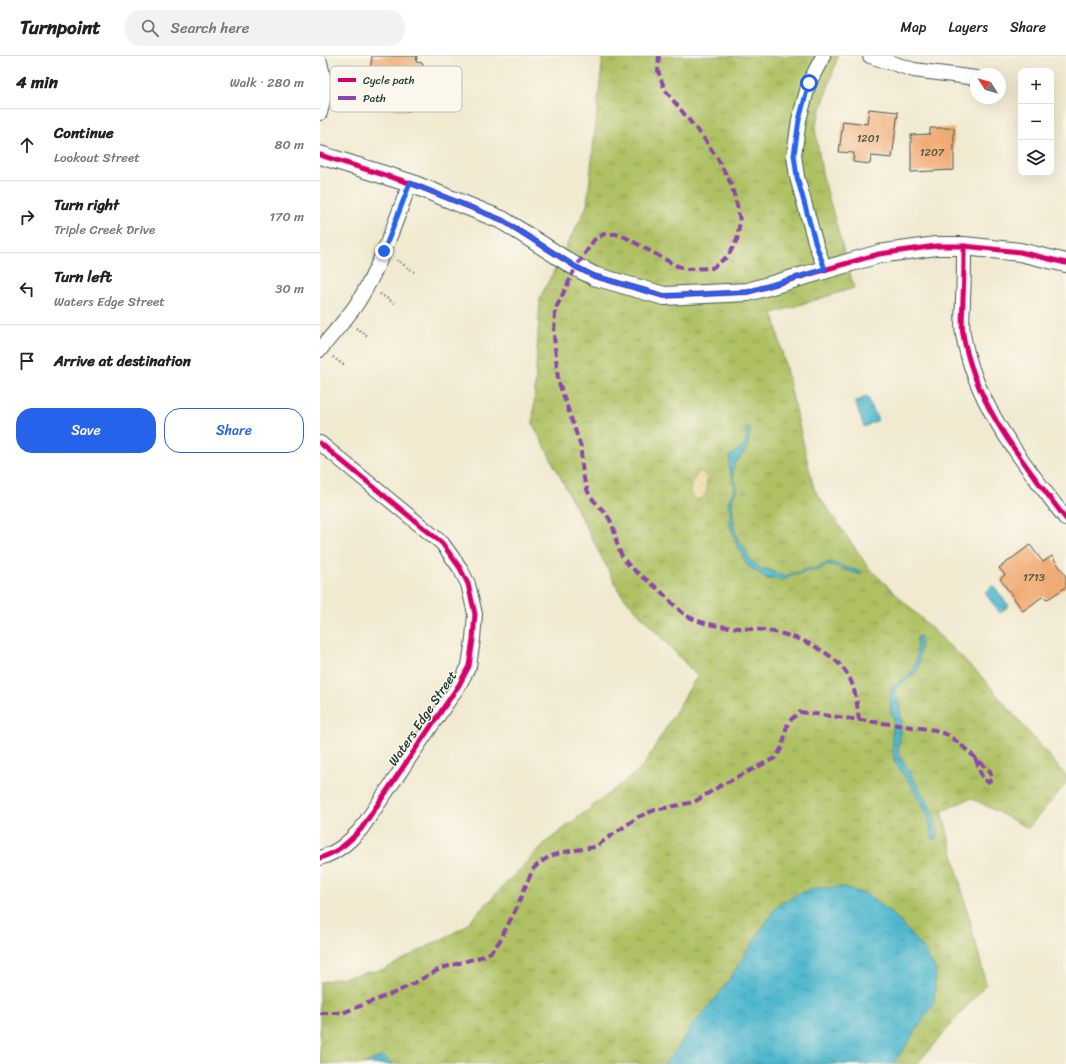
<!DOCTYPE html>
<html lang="en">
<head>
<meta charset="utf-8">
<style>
	:root { --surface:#fff; --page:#f2f2f2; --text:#202124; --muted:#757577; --line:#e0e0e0; --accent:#2563eb }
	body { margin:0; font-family:Sriracha,sans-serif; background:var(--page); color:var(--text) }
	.controls { position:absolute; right:12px; top:12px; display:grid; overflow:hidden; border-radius:8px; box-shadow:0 4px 16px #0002 }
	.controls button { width:36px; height:36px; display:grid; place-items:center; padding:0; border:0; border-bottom:1px solid var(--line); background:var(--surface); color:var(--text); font:20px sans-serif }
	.compass { position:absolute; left:650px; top:12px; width:36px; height:36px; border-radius:50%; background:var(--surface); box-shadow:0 4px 16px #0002; rotate:307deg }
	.stop { position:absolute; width:12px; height:12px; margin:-9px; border:3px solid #2563eb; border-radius:50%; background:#fff }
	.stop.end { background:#2563eb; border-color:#fff; box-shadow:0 1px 4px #0008 }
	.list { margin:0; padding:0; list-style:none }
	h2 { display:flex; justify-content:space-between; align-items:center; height:52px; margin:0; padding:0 16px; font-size:17px }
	h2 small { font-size:13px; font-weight:400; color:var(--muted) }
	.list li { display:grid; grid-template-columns:26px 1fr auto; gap:12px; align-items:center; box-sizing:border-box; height:72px; padding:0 16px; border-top:1px solid var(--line) }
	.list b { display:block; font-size:15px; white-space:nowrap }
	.list p { margin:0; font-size:13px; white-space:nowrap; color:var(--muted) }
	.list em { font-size:13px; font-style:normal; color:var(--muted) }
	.actions { display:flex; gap:8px; padding:12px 16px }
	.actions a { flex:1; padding:9px 0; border:1px solid var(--accent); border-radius:16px; text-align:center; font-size:14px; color:var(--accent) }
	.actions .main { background:var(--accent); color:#fff }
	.icon { flex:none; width:22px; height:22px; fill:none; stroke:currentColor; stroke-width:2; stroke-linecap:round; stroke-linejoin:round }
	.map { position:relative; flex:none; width:746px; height:1008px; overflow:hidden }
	header { display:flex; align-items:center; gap:24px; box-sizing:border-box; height:56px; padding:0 20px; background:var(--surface); border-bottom:1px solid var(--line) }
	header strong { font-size:19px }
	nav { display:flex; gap:22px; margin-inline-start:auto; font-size:14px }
	.search { width:280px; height:36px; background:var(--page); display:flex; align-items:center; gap:10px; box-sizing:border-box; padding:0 14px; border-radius:16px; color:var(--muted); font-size:15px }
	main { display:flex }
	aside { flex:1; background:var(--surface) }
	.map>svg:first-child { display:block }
	.grass { fill:url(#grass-tufts); stroke:#677f4c }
	.sand { fill:url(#sand-dots); stroke:#868c69 }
	.water { fill:url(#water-ripples); stroke:#387a81 }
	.building { fill:#f0aa73 }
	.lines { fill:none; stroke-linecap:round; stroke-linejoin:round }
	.minor-casing { stroke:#3e574b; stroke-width:16 }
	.tertiary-casing { stroke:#3e574b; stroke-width:20 }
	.path { stroke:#3e574b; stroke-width:2.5; stroke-dasharray:1 3; stroke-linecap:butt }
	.minor { stroke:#fff; stroke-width:14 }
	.tertiary { stroke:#fff; stroke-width:18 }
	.quiet { stroke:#8e44ad; stroke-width:4; stroke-dasharray:8 4; stroke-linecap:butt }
	.cycleway-casing { stroke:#fbf7ec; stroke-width:8 }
	.cycleway { stroke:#d6006c; stroke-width:5 }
	.route { stroke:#2563eb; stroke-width:5 }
	.labels { text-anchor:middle; stroke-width:3; stroke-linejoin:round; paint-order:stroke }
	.number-label { font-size:11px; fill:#535844 }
	.street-label { font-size:13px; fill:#1f3d34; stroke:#fbf7ec }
	.key { fill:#fbf7ec; stroke:#b9bfb5; stroke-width:1 }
	.key-label { font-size:11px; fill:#1f3d34 }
</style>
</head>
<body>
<header>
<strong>Turnpoint</strong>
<div class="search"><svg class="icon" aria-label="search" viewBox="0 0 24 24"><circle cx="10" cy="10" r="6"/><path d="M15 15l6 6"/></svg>Search here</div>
<nav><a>Map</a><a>Layers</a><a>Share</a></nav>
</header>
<main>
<aside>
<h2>4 min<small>Walk · 280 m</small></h2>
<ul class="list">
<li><svg class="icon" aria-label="ahead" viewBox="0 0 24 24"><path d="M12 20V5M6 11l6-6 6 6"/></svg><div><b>Continue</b><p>Lookout Street</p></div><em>80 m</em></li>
<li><svg class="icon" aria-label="right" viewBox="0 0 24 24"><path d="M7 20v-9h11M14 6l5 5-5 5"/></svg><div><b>Turn right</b><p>Triple Creek Drive</p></div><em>170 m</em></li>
<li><svg class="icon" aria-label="left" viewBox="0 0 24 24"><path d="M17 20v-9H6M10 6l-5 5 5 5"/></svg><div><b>Turn left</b><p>Waters Edge Street</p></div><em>30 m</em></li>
<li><svg class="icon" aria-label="arrive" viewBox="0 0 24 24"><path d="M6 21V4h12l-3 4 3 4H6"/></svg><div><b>Arrive at destination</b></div></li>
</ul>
<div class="actions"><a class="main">Save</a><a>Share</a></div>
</aside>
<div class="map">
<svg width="746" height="1008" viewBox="0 0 746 1008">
	<defs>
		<pattern id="grass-tufts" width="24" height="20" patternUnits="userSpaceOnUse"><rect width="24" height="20" fill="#afc164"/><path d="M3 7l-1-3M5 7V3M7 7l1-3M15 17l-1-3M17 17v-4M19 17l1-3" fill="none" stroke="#8e9e53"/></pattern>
		<pattern id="sand-dots" width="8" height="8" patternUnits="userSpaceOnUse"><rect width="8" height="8" fill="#eeda9e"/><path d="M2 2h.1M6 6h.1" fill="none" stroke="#ccbc89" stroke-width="1.8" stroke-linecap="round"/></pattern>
		<pattern id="water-ripples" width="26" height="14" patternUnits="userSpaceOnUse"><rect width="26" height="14" fill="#50b8ce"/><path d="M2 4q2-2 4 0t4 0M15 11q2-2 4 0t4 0" fill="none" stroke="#4297a8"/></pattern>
	</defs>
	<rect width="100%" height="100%" fill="#fbf7ec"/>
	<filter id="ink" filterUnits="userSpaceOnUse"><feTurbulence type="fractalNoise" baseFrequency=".025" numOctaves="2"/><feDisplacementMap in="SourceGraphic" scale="8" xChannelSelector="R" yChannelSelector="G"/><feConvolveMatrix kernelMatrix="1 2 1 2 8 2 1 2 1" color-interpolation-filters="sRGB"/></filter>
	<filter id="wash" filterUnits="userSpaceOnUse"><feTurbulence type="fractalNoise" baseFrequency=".012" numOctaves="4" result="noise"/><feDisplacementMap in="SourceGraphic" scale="16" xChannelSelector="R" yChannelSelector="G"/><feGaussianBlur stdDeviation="0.9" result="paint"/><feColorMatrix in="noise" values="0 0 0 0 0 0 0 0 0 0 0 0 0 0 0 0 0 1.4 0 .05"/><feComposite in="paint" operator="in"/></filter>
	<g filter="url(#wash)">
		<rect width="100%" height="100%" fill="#f1e9d0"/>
		<!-- grass -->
		<polygon class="grass" points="283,0 518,0 495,72 502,117 534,232 453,257 494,433 548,511 661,620 746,720 746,728 708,772 651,742 622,755 666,928 597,1008 0,1008 0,926 65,913 143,872 225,787 322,712 377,620 300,537 213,368 220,242 267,150"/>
		<!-- sand -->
		<path class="sand" d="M 380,415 L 386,420 C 387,430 389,442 377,444 L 371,440 C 369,429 373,423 380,415 Z"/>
		<!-- water -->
		<g class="water">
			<polygon points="547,340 558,364 544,371 535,346"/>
			<path d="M 426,371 L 430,371 C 430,390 427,394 414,408 L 413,421 L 416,426 L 417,434 L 412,444 L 414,472 L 418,484 L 424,491 L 430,504 L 441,513 L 447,513 L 463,520 L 473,518 L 489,512 L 493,513 L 508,507 L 515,507 L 527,512 L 540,515 L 541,519 L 514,510 L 509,509 L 500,513 L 488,515 L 462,524 L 447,523 L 427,509 L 417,489 L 410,469 L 410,455 L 408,446 L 415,431 L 409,410 L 410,400 C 425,388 427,394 426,371 Z"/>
			<polygon points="673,529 689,550 680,557 665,537"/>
			<path d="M 601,580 L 599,610 L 596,616 L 574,634 L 575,640 L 578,643 L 581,661 L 581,678 L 579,685 L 578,697 L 608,747 L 614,762 L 618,780 L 613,784 L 608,760 L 593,732 L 574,705 L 572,681 L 574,663 L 571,656 L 570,642 L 572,631 C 598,614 596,611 597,581 Z"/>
			<polygon points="524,831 548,839 573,858 603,892 616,914 614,946 588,987 573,1008 343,1008 355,996 373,968 400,937 456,851 477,838 497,832"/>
			<polygon points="62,1000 74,1008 45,1008"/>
		</g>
		<g id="blocks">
			<!-- building -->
			<g class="building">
				<polygon points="52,0 97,0 96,6 103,7 98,39 92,38 89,55 63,51 69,19 50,15"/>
				<polygon points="549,53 578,56 572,102 551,100 550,108 533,106 534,97 519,96 523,65 547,68"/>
				<polygon points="610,72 634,72 634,114 591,116 591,79 610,78"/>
				<polygon points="710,489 723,506 732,500 744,517 746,523 746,531 728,543 722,541 703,555 680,523 685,519 679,512"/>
			</g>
		</g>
	</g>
	<g filter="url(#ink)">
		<use href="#blocks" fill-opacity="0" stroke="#3e574b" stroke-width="1"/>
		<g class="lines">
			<defs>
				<g id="minor">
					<polyline points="503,0 489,27 479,64 474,99 477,121 496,189 505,213"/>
					<polyline points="550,0 594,14 656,22"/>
					<polyline points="0,6 6,32 0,57"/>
					<path d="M 644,190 C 644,207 644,225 643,242 C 643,254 641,267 643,278 C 655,350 704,407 746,463"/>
					<path d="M 0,294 C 12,278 27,263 38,246 C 61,209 75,167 90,127"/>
					<path d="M 0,387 L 122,487 L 140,512 L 148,528 L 155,558 L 153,583 L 149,610 L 139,629 L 41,773 C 28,787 18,796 0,802"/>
				</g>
				<polyline id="tertiary" points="0,99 90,127 182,164 256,211 274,220 344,240 428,236 559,198 616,190 644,190 700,196 746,207"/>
			</defs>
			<!-- minor casing -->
			<use href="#minor" class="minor-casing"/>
			<!-- tertiary casing -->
			<use href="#tertiary" class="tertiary-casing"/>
			<!-- path -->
			<g class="path">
				<polyline points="77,204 94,216"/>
				<polyline points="60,238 76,248"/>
				<polyline points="36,272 49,281"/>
				<polyline points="13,301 25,310"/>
			</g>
			<!-- minor -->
			<use href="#minor" class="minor"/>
			<!-- tertiary -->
			<use href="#tertiary" class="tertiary"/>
			<!-- quiet -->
			<g class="quiet">
				<path d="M 339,0 L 338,15 L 345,34 L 385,84 L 399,105 L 411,128 L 417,149 L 420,165 L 417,184 L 408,200 L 392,212 L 366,213 L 355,209 L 305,181 L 296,178 L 284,178 L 274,184 L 256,211 L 235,254 L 234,279 L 238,324 L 261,391 C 261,403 263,431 271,441 C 277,449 285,455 290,464 C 296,475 295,487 301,498 C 309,514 325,521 338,533 C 348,542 357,554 369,561 C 393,573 418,571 443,574 C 472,578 516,594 530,623 C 536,635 537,650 539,664"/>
				<path d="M 0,957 L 22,957 L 79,935 L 122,912 L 164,900 L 171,896 L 179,886 L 197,851 L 209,822 L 214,812 L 221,806 L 230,800 L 244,796 L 275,791 L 318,761 L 335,754 L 374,746 L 400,730 L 455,702 C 465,690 463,684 467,670 C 470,663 475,660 480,656 L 615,674 L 628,679 L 640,688 L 670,715 L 672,723 L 668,726 L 663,724 L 655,701"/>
			</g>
			<defs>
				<g id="cycleway">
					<polyline points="0,99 90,127 182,164 256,211 274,220 344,240 428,236 559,198 616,190 644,190 700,196 746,207"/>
					<path d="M 644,190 C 644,207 644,225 643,242 C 643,254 641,267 643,278 C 655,350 704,407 746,463"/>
					<path d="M 0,387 L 122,487 L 140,512 L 148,528 L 155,558 L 153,583 L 149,610 L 139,629 L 41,773 C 28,787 18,796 0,802"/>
				</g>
			</defs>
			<!-- cycleway casing -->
			<use href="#cycleway" class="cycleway-casing"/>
			<!-- cycleway -->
			<use href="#cycleway" class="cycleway"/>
		</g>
	</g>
	<g class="lines" filter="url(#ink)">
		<!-- route -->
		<polyline class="route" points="64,195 90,127 182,164 256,211 274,220 344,240 428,236 505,213 496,189 477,121 474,99 479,64 489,27"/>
	</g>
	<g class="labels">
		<!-- number labels -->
		<g class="number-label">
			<text x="548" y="86">1201</text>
			<text x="612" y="100">1207</text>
			<text x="714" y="525">1713</text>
		</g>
		<!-- street labels -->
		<g class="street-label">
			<text transform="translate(102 662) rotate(-56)" y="5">Waters Edge Street</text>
		</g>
	</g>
	<!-- legend -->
	<rect x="10" y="10" width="132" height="46" rx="6" class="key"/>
	<rect x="18" y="22" width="18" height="4" fill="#d6006c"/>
	<rect x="18" y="40" width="18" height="4" fill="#8e44ad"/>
	<g class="key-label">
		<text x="43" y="28">Cycle path</text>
		<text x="43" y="46">Path</text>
	</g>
</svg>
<div class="controls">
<button>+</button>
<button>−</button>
<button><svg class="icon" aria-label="layers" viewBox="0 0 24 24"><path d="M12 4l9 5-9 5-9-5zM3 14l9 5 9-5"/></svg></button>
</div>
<svg class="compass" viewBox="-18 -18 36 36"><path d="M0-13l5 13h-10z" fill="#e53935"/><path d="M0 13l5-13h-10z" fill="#757577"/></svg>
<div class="stop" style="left:489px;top:27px"></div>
<div class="stop end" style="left:64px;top:195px"></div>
</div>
</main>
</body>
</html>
